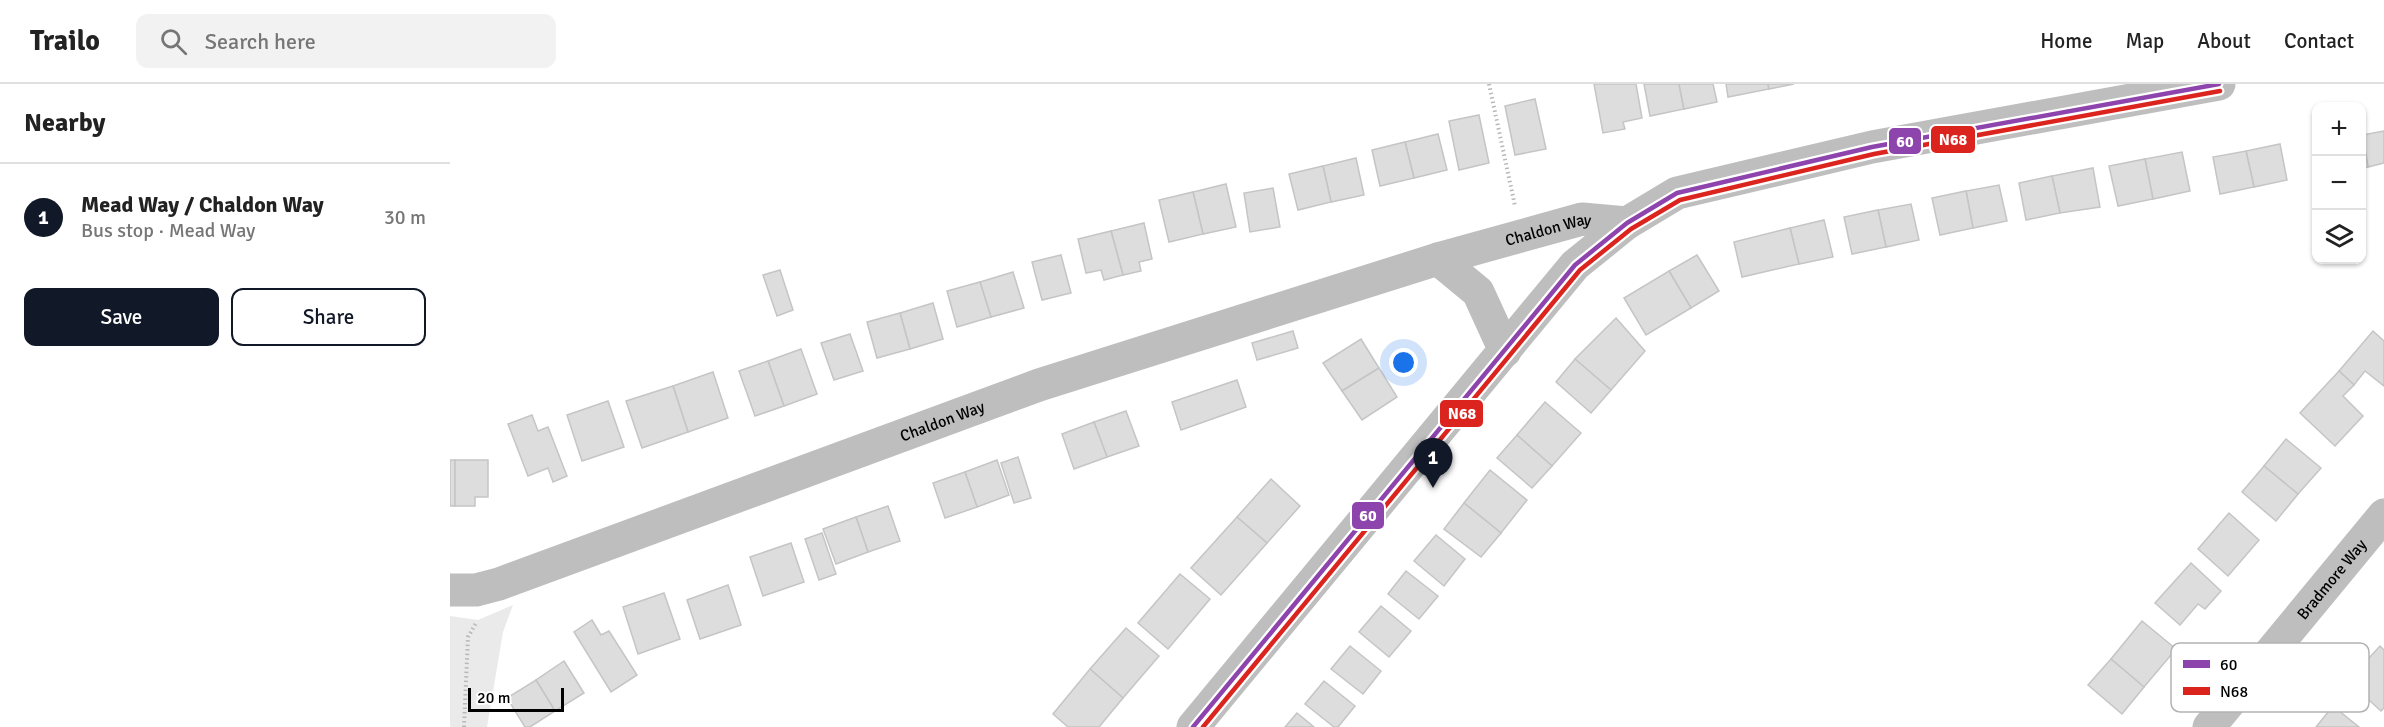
<!DOCTYPE html>
<html lang="en">
<head>
<meta charset="utf-8">
<style>
	:root { --surface:#fff; --page:#f2f2f2; --text:#222; --muted:#767676; --line:#e0e0e0; --accent:#111827 }
	body { margin:0; font-family:Signika,sans-serif; background:var(--page); color:var(--text) }
	.controls { position:absolute; right:18px; top:18px; display:grid; overflow:hidden; border-radius:12px; box-shadow:0 2px 4px #0004 }
	.controls button { width:54px; height:54px; display:grid; place-items:center; padding:0; border:0; border-bottom:2px solid var(--line); background:var(--surface); color:var(--text); font:30px sans-serif }
	.scale { position:absolute; left:18px; bottom:15px; width:96px; box-sizing:border-box; padding-left:6px; border:3px solid #000; border-top:0; font-size:16px; line-height:21px; white-space:nowrap; color:#000; -webkit-text-stroke:4px #fff; paint-order:stroke }
	.you { position:absolute; left:954px; top:279px; width:21px; height:21px; margin:-15px; border:4px solid #fff; border-radius:50%; background:#1a73e8; box-shadow:0 0 0 9px #1a73e833 }
	.badge { display:grid; place-items:center; width:39px; height:39px; border-radius:50%; background:var(--accent); color:#fff; font-size:20px; font-weight:700 }
	.pin { position:absolute; translate:-50% -50px; filter:drop-shadow(0 2px 3px #0008) }
	.pin::after { content:''; position:absolute; top:32px; width:21px; height:18px; background:inherit; clip-path:polygon(0 0,100% 0,50% 100%) }
	.list { margin:0; padding:0; list-style:none }
	h2 { display:flex; justify-content:space-between; align-items:center; height:78px; margin:0; padding:0 24px; font-size:26px }
	h2 small { font-size:20px; font-weight:400; color:var(--muted) }
	.list li { display:grid; grid-template-columns:39px 1fr auto; gap:18px; align-items:center; box-sizing:border-box; height:108px; padding:0 24px; border-top:2px solid var(--line) }
	.list b { display:block; font-size:22px; white-space:nowrap }
	.list p { margin:0; font-size:20px; white-space:nowrap; color:var(--muted) }
	.list em { font-size:20px; font-style:normal; color:var(--muted) }
	.actions { display:flex; gap:12px; padding:18px 24px }
	.actions a { flex:1; padding:14px 0; border:2px solid var(--accent); border-radius:12px; text-align:center; font-size:21px; color:var(--accent) }
	.actions .main { background:var(--accent); color:#fff }
	.icon { flex:none; width:33px; height:33px; fill:none; stroke:currentColor; stroke-width:2; stroke-linecap:round; stroke-linejoin:round }
	.map { position:relative; flex:none; width:1934px; height:643px; overflow:hidden }
	header { display:flex; align-items:center; gap:36px; box-sizing:border-box; height:84px; padding:0 30px; background:var(--surface); border-bottom:2px solid var(--line) }
	header strong { font-size:28px }
	nav { display:flex; gap:33px; margin-inline-start:auto; font-size:21px }
	.search { width:420px; height:54px; background:var(--page); display:flex; align-items:center; gap:15px; box-sizing:border-box; padding:0 21px; border-radius:12px; color:var(--muted); font-size:22px }
	main { display:flex }
	aside { flex:1; background:var(--surface) }
	.map>svg:first-child { display:block }
	.green { fill:#eaeaea }
	.building { fill:#ddd; stroke:#c5c5c5; stroke-width:1.5 }
	.lines { fill:none; stroke-linecap:round; stroke-linejoin:round }
	.path { stroke:#b8b8b8; stroke-width:4; stroke-dasharray:1.5 3; stroke-linecap:butt }
	.minor { stroke:#bebebe; stroke-width:33 }
	.tertiary { stroke:#bebebe; stroke-width:33 }
	.bus-1-casing { stroke:#fff; stroke-width:9 }
	.bus-2-casing { stroke:#fff; stroke-width:9 }
	.bus-1 { stroke:#8e44ad; stroke-width:4.5 }
	.bus-2 { stroke:#dc241f; stroke-width:4.5 }
	.labels { text-anchor:middle; stroke-width:4.5; stroke-linejoin:round; paint-order:stroke }
	.street-label { font-size:16px; fill:#000; stroke:#fff }
	.key { fill:#fff; stroke:#b2b2b2; stroke-width:1.5 }
	.key-label { font-size:16px; fill:#000 }
	.line-badge { stroke:#fff; stroke-width:2 }
	.badge-label { font-size:16px; text-anchor:middle; font-weight:bold; fill:#fff }
</style>
</head>
<body>
<header>
<strong>Trailo</strong>
<div class="search"><svg class="icon" aria-label="search" viewBox="0 0 24 24"><circle cx="10" cy="10" r="6"/><path d="M15 15l6 6"/></svg>Search here</div>
<nav><a>Home</a><a>Map</a><a>About</a><a>Contact</a></nav>
</header>
<main>
<aside>
<h2>Nearby<small></small></h2>
<ul class="list">
<li><span class="badge">1</span><div><b>Mead Way / Chaldon Way</b><p>Bus stop · Mead Way</p></div><em>30 m</em></li>
</ul>
<div class="actions"><a class="main">Save</a><a>Share</a></div>
</aside>
<div class="map">
<svg width="1934" height="643" viewBox="0 0 1934 643">
	<rect width="100%" height="100%" fill="#fff"/>
	<!-- green -->
	<polygon class="green" points="63,521 53,548 37,643 0,643 0,532 28,536"/>
	<!-- building -->
	<g class="building">
		<polygon points="1144,0 1186,0 1192,34 1173,38 1175,45 1153,49"/>
		<polygon points="1194,0 1229,0 1234,25 1200,32"/>
		<polygon points="1229,0 1263,0 1267,18 1234,25"/>
		<polygon points="1276,0 1318,0 1319,5 1278,13"/>
		<polygon points="1318,0 1344,0 1319,5"/>
		<polygon points="1085,15 1096,65 1065,71 1055,22"/>
		<polygon points="1029,31 1039,79 1009,86 999,37"/>
		<polygon points="1934,47 1934,79 1918,83 1912,51"/>
		<polygon points="988,50 997,86 964,94 955,58"/>
		<polygon points="1912,51 1918,83 1912,84"/>
		<polygon points="955,58 964,94 930,102 922,66"/>
		<polygon points="1830,60 1837,96 1804,103 1796,67"/>
		<polygon points="1796,67 1804,103 1770,110 1763,73"/>
		<polygon points="1732,68 1740,107 1703,115 1695,75"/>
		<polygon points="906,74 914,111 881,118 873,82"/>
		<polygon points="1695,75 1703,115 1668,122 1659,82"/>
		<polygon points="873,82 881,118 848,126 839,90"/>
		<polygon points="1643,84 1650,123 1610,129 1602,92"/>
		<polygon points="1602,92 1610,129 1576,136 1569,99"/>
		<polygon points="776,100 786,143 753,150 743,108"/>
		<polygon points="1549,101 1557,137 1523,144 1516,107"/>
		<polygon points="823,104 830,143 800,148 794,109"/>
		<polygon points="1516,107 1523,144 1490,151 1482,114"/>
		<polygon points="743,108 753,150 719,158 709,116"/>
		<polygon points="1461,120 1469,156 1436,163 1428,126"/>
		<polygon points="1428,126 1436,163 1402,170 1394,133"/>
		<polygon points="1374,136 1383,173 1349,180 1340,144"/>
		<polygon points="694,139 702,175 689,178 691,187 673,191 661,147"/>
		<polygon points="1340,144 1349,180 1292,193 1284,158"/>
		<polygon points="661,147 673,191 654,196 651,186 636,189 628,155"/>
		<polygon points="611,171 621,209 592,216 582,178"/>
		<polygon points="1247,171 1269,207 1241,224 1219,187"/>
		<polygon points="330,186 343,226 327,232 313,191"/>
		<polygon points="1219,187 1241,224 1196,251 1174,214"/>
		<polygon points="563,188 574,224 541,233 530,198"/>
		<polygon points="530,198 541,233 507,243 497,207"/>
		<polygon points="483,219 493,255 460,265 450,229"/>
		<polygon points="450,229 460,265 427,274 417,238"/>
		<polygon points="1166,234 1195,267 1161,306 1125,275"/>
		<polygon points="843,247 848,264 807,276 802,259"/>
		<polygon points="1923,247 1934,257 1934,302 1915,287 1904,301 1889,287"/>
		<polygon points="400,250 413,287 384,296 371,259"/>
		<polygon points="911,255 929,284 892,307 873,279"/>
		<polygon points="351,265 367,310 334,322 318,277"/>
		<polygon points="1125,275 1161,306 1141,329 1106,298"/>
		<polygon points="318,277 334,322 305,332 289,287"/>
		<polygon points="929,284 947,313 912,336 892,307"/>
		<polygon points="1889,287 1904,301 1893,312 1913,332 1885,362 1850,329"/>
		<polygon points="263,288 278,334 238,348 223,302"/>
		<polygon points="787,296 796,323 731,346 722,318"/>
		<polygon points="223,302 238,348 192,364 176,317"/>
		<polygon points="158,317 174,363 132,377 117,331"/>
		<polygon points="1095,318 1131,349 1102,382 1067,351"/>
		<polygon points="676,327 689,362 657,373 644,338"/>
		<polygon points="82,331 88,347 98,343 117,392 103,398 98,384 78,392 58,340"/>
		<polygon points="644,338 657,373 624,385 612,350"/>
		<polygon points="1067,351 1102,382 1082,404 1047,374"/>
		<polygon points="1836,355 1871,384 1848,410 1814,382"/>
		<polygon points="568,373 581,414 564,419 551,379"/>
		<rect x="0" y="376" width="5" height="46"/>
		<polygon points="5,376 38,376 38,413 25,413 25,422 5,422"/>
		<polygon points="547,376 559,411 527,423 515,388"/>
		<polygon points="1814,382 1848,410 1826,437 1792,408"/>
		<polygon points="1040,386 1077,416 1051,449 1014,419"/>
		<polygon points="515,388 527,423 495,434 483,399"/>
		<polygon points="821,395 850,422 817,459 787,433"/>
		<polygon points="1014,419 1051,449 1031,473 994,445"/>
		<polygon points="438,422 450,457 418,468 406,433"/>
		<polygon points="1779,429 1809,456 1778,492 1748,465"/>
		<polygon points="406,433 418,468 386,480 373,445"/>
		<polygon points="787,433 817,459 771,511 741,484"/>
		<polygon points="372,449 386,490 369,496 355,455"/>
		<polygon points="986,451 1015,475 994,502 964,477"/>
		<polygon points="341,459 354,498 313,512 300,473"/>
		<polygon points="1741,479 1771,507 1755,525 1748,520 1730,541 1705,519"/>
		<polygon points="956,487 988,512 969,535 938,510"/>
		<polygon points="730,490 760,515 718,565 688,539"/>
		<polygon points="278,501 291,541 250,555 237,516"/>
		<polygon points="214,509 230,555 188,570 173,523"/>
		<polygon points="931,522 961,547 939,573 909,548"/>
		<polygon points="142,536 151,551 159,547 187,591 161,608 124,548"/>
		<polygon points="1692,537 1726,565 1694,603 1661,575"/>
		<polygon points="676,544 709,572 673,614 640,585"/>
		<polygon points="900,562 931,587 913,610 881,585"/>
		<polygon points="1930,562 1934,566 1934,624 1931,627 1898,597"/>
		<polygon points="1661,575 1694,603 1672,630 1638,601"/>
		<polygon points="114,577 134,609 105,627 86,596"/>
		<polygon points="640,585 673,614 649,643 618,643 603,630"/>
		<polygon points="86,596 105,627 80,643 75,643 57,614"/>
		<polygon points="874,597 905,622 888,643 884,643 855,620"/>
		<polygon points="1883,622 1909,643 1866,643"/>
		<polygon points="847,629 864,643 835,643"/>
	</g>
	<g class="lines">
		<!-- path -->
		<g class="path">
			<polyline points="1039,0 1065,122"/>
			<polyline points="14,643 18,553 26,539"/>
		</g>
		<!-- minor -->
		<g class="minor">
			<polyline points="988,175 1028,208 1055,267"/>
			<path id="s1" d="M 0,506 L 26,506 L 49,500 L 589,301 L 988,175 L 1132,135 L 1177,139"/>
			<path id="s2" d="M 1759,643 L 1934,431"/>
		</g>
		<!-- tertiary -->
		<polyline class="tertiary" points="743,643 1125,181 1177,139 1227,109 1422,63 1769,0"/>
		<defs>
			<polyline id="bus-1" points="743,643 1125,181 1177,139 1227,109 1422,63 1769,0"/>
			<polyline id="bus-2" points="753,643 1130,186 1181,145 1230,116 1424,70 1770,7"/>
		</defs>
		<!-- bus-1 casing -->
		<use href="#bus-1" class="bus-1-casing"/>
		<!-- bus-2 casing -->
		<use href="#bus-2" class="bus-2-casing"/>
		<!-- bus-1 -->
		<use href="#bus-1" class="bus-1"/>
		<!-- bus-2 -->
		<use href="#bus-2" class="bus-2"/>
	</g>
	<g class="labels">
		<!-- street labels -->
		<g class="street-label">
			<text dy="6" stroke="none"><textPath href="#s1" startOffset="1158">Chaldon Way</textPath></text>
			<text dy="6" stroke="none"><textPath href="#s1" startOffset="522">Chaldon Way</textPath></text>
			<text dy="6" stroke="none"><textPath href="#s2" startOffset="192">Bradmore Way</textPath></text>
		</g>
	</g>
	<!-- legend -->
	<rect x="1721" y="559" width="198" height="69" rx="9" class="key"/>
	<rect x="1733" y="576" width="27" height="8" fill="#8e44ad"/>
	<rect x="1733" y="603" width="27" height="8" fill="#dc241f"/>
	<g class="key-label">
		<text x="1770" y="586">60</text>
		<text x="1770" y="613">N68</text>
	</g>
	<g class="line-badge">
		<rect x="1480" y="41" width="46" height="29" rx="6" fill="#dc241f"/>
		<rect x="1438" y="43" width="34" height="28" rx="6" fill="#8e44ad"/>
		<rect x="989" y="315" width="45" height="29" rx="6" fill="#dc241f"/>
		<rect x="901" y="417" width="34" height="29" rx="6" fill="#8e44ad"/>
	</g>
	<g class="badge-label">
		<text x="1503" y="61">N68</text>
		<text x="1455" y="63">60</text>
		<text x="1012" y="335">N68</text>
		<text x="918" y="437">60</text>
	</g>
</svg>
<div class="controls">
<button>+</button>
<button>−</button>
<button><svg class="icon" aria-label="layers" viewBox="0 0 24 24"><path d="M12 4l9 5-9 5-9-5zM3 14l9 5 9-5"/></svg></button>
</div>
<div class="scale">20 m</div>
<div class="you"></div>
<div class="pin badge" style="left:983px;top:404px">1</div>
</div>
</main>
</body>
</html>
